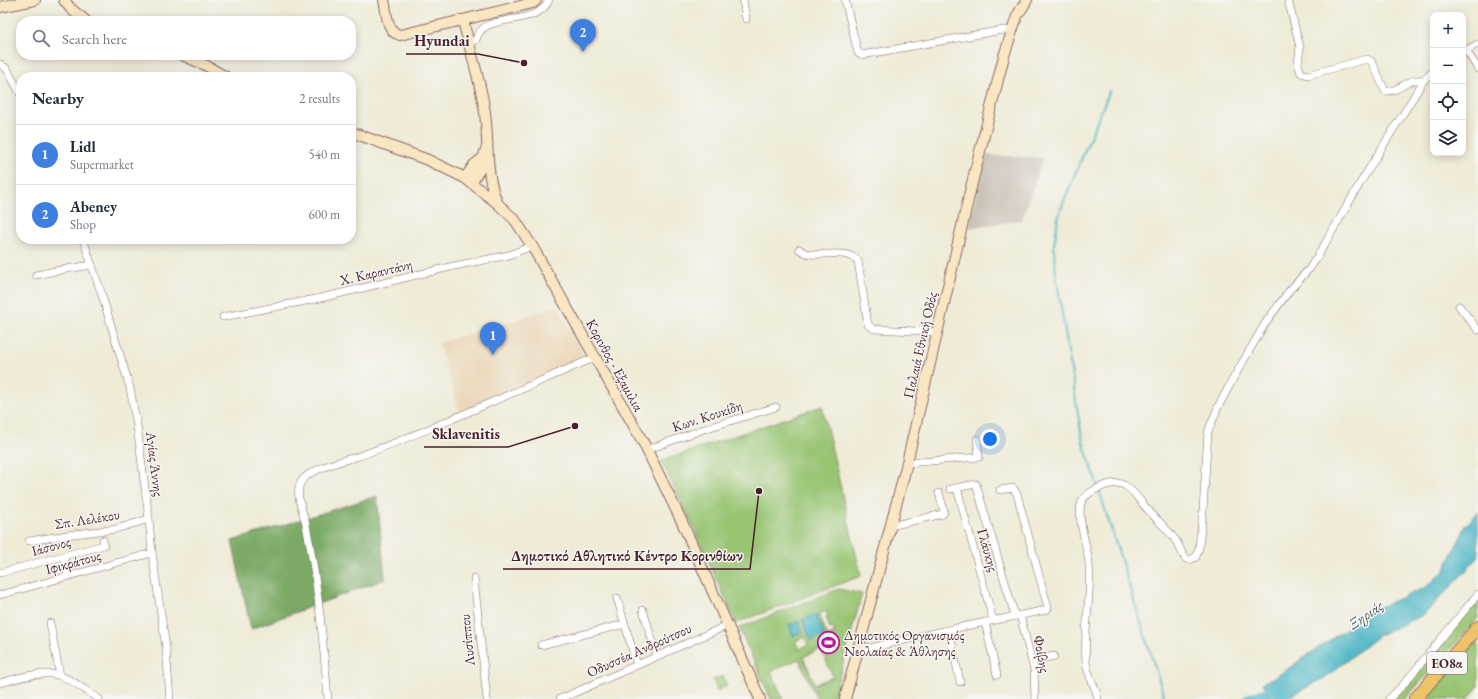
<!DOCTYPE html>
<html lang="en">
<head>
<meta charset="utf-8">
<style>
	:root { --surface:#fff; --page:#f2f2f3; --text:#1f2937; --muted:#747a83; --line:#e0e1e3; --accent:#b5179e }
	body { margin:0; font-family:"EB Garamond",serif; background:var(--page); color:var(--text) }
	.controls { position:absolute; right:12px; top:12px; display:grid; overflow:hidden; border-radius:8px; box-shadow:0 2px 10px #0003 }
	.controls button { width:36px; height:36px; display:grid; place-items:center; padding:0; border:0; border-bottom:1px solid var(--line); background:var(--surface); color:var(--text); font:20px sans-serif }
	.you { position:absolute; left:990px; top:439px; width:14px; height:14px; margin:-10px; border:3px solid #fff; border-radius:50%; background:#1a73e8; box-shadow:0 0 0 6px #1a73e833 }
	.badge { display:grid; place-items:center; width:26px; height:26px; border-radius:50%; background:var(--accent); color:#fff; font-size:13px; font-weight:700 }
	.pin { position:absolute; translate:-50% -33px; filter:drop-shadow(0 1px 2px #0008) }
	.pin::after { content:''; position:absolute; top:21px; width:14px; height:12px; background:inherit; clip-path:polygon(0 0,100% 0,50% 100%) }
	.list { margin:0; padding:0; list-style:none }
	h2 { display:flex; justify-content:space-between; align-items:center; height:52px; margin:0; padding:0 16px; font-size:17px }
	h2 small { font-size:13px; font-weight:400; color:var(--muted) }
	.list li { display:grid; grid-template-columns:26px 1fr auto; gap:12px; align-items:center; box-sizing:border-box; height:60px; padding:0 16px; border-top:1px solid var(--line) }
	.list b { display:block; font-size:15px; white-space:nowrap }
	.list p { margin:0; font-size:13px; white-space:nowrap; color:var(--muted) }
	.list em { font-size:13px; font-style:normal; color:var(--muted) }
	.icon { flex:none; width:22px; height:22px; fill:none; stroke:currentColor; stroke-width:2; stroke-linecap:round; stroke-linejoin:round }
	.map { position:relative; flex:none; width:1478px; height:699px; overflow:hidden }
	.search { position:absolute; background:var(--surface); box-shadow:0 2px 10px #0003; left:16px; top:16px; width:340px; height:44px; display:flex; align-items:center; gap:10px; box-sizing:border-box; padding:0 14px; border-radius:16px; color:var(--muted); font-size:15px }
	.panel { position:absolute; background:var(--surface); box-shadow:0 2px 10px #0003; left:16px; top:72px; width:340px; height:172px; border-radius:16px }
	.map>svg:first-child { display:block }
	.built { fill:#ebd8ba }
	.industrial { fill:#cbc3b8 }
	.green { fill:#99c573; stroke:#72724f; fill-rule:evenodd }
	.forest { fill:#7aaa65; stroke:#626448 }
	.water { fill:#47b4c3; stroke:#486a77 }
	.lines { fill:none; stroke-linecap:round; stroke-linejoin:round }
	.stream { stroke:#47b4c3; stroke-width:2 }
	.river { stroke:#47b4c3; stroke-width:11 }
	.street-casing { stroke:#846667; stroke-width:8 }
	.secondary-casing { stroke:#846667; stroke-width:12 }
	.highway-casing { stroke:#846667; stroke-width:14 }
	.street { stroke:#fff; stroke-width:7 }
	.secondary { stroke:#f9e7c3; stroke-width:10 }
	.highway { stroke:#efc469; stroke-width:12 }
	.labels { text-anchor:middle; stroke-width:3; stroke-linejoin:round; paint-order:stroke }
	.shield { fill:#f6f6f2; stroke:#7e6067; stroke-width:1 }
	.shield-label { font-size:13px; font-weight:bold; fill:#4a1f2b }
	.street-label { font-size:14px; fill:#4a1f2b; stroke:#f6f6f2 }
	.poi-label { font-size:14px; fill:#4a1f2b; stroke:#f6f6f2; text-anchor:start }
	.water-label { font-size:15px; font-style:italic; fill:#495b68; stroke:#f6f6f2 }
	.leader { fill:none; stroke:#4a1f2b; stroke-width:1.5 }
	.callout-dot { fill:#4a1f2b; stroke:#f6f6f2; stroke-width:1.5 }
	.callout-label { font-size:15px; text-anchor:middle; font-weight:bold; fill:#4a1f2b; stroke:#f6f6f2; stroke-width:3; stroke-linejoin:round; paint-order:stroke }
</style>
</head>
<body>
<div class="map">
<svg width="1478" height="699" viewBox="0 0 1478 699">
	<rect width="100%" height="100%" fill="#f6f6f2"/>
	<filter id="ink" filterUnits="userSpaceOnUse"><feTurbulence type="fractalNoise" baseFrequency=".025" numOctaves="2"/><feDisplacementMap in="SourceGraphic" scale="8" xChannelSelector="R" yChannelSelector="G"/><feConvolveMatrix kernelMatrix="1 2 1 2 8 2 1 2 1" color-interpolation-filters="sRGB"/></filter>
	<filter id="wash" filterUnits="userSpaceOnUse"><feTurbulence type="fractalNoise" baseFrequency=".012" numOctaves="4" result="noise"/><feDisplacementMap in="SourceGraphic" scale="16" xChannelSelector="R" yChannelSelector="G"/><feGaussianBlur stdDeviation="0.9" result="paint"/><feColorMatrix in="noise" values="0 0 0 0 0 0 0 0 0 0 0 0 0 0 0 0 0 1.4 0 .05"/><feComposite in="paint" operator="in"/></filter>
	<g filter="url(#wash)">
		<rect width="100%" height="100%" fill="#efebd7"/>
		<!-- built -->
		<polygon class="built" points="557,305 585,359 460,412 438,343 513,321"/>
		<!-- industrial -->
		<polygon class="industrial" points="983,155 1043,158 1022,220 969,228"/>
		<!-- green -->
		<g class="green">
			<polygon points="822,406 861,576 736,623 690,520 661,461"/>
			<path d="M 839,589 L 862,594 L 833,699 L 817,699 L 799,659 L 771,671 L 783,699 L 771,699 L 739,628 ZM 826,611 L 828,616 L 826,617 L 830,629 L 833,628 L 835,633 L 828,636 L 819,614 ZM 805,637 L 808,645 L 799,649 L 795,641 ZM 821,649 L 833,677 L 815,684 L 803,657 Z"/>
			<polygon points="1478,600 1478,618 1405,699 1393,699 1410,682"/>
			<polygon points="1478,635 1478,687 1468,699 1422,699"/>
			<polygon points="723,676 727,686 717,691 713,680"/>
		</g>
		<!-- forest -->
		<polygon class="forest" points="377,496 385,579 251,629 232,541"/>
		<!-- water -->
		<g class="water">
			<polygon points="1478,512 1478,558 1425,614 1378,636 1326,677 1285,699 1276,699 1262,683 1280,674 1375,609 1426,587 1444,571 1466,525"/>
			<polygon points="816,614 825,635 811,641 802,620"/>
			<polygon points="799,621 803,632 793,636 789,625"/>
		</g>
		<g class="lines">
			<!-- stream -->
			<g class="stream">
				<polyline points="1098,486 1083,442 1080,426 1056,275 1054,246 1058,218 1064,201 1110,90"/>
				<polyline points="1099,490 1165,699"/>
			</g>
			<!-- river -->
			<polyline class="river" points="1249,699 1283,687"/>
		</g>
	</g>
	<g filter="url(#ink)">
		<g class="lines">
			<defs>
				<g id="street">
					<polyline points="743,0 746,19"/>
					<polyline points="845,0 858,53 862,55 1003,30 1011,31"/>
					<path d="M 1288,0 L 1300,47 L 1298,64 L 1301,73 L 1308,75 L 1367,59 L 1371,61 L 1373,64 L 1385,91 C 1400,93 1406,77 1424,80"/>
					<path d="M 468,42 L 476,40 C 482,10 537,29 549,0"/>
					<polyline points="1466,50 1478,69"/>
					<polyline points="1463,52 1478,44"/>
					<polyline points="0,64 7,69 21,95"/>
					<polyline points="83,239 101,292 130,388 137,426 149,519 152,553 166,648 170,699"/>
					<path d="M 799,249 C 803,252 807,254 811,254 C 826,256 847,249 858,261 L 868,325 L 874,329 L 937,332"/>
					<polyline points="36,275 60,270 92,265"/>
					<polyline points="1459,306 1478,330"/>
					<polyline points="223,317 321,298 454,266 509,255 532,246"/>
					<polyline points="646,450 704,429 776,407"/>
					<polyline points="907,463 979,457 977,439"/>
					<polyline points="957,488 993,620"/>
					<polyline points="950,489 976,484 1015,616"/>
					<polyline points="890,526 943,514 944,511 939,493"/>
					<polyline points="29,541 74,534 116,529 149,519"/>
					<polyline points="64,556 68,577"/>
					<polyline points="0,573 104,545 103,540"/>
					<polyline points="474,578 487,699"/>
					<polyline points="0,595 152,553"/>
					<polyline points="617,598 637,665"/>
					<polyline points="643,610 657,656"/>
					<polyline points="1020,615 1034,670 1035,699"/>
					<polyline points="985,622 997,675"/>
					<polyline points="50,623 60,676"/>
					<polyline points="949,630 960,682"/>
					<polyline points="541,645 625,624"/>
					<polyline points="858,648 874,647 961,627 1047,610 1048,608 1017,494 1013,488 1000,490"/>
					<polyline points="1032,661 1054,656"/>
					<path d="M 0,683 C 16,679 32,673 49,674 C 67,674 84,690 99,699"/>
					<path d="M 328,699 C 323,641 318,582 306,525 C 304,513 295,496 300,484 C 305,470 342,461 356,457 C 395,444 433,427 471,411 C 512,393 554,375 596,357"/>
					<polyline points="560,699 728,625"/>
					<path d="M 1098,699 C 1096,686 1087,675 1086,662 C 1083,629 1092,597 1089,564 C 1088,548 1077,520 1081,504 C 1083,492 1113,479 1124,485 C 1134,490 1141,503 1149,511 C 1157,520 1166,528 1174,538 C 1179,544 1181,553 1186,559 L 1189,560 L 1196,557 L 1199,548 L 1203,510 L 1208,432 L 1218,407 L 1234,377 L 1266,322 L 1289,291 L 1310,268 L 1319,254 L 1362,180 L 1424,80 L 1433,71"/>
					<polyline points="1389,699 1403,685 1478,594"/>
				</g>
				<g id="secondary">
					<polyline points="64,0 71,9 86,21"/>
					<path d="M 384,0 C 387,12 386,32 400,35 L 533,3 L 536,0"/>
					<polyline points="0,7 35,0"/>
					<path d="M 463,20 C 470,51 481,82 485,113 C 489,143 485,174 497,202"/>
					<polyline points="182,55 205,65 226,77"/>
					<polyline points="351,132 428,160 465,178 497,203 515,220 532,246 643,442 682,522 760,699"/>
					<polyline points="465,178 474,165 483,158"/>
					<polyline points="471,183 480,169 486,149"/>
					<polyline points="845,699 905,471 972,183 1004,56 1017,16 1027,0"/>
				</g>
				<polyline id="highway" points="1415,699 1478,627"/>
			</defs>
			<!-- street casing -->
			<use href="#street" class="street-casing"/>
			<!-- secondary casing -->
			<use href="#secondary" class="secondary-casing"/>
			<!-- highway casing -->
			<use href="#highway" class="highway-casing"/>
			<!-- street -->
			<use href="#street" class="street"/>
			<!-- secondary -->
			<use href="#secondary" class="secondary"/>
			<!-- highway -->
			<use href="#highway" class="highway"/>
		</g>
	</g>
	<!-- icons -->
	<defs>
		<symbol id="stadium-ring" viewBox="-11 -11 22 22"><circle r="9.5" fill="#f6f6f2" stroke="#b5179e" stroke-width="1.5"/><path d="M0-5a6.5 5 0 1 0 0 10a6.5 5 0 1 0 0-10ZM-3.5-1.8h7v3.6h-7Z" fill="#b5179e"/></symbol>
	</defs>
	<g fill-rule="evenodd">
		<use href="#stadium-ring" x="816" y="630" width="25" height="25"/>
	</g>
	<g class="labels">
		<!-- shield labels -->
		<rect class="shield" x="1427" y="652" width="40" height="22" rx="3"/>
		<g class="shield-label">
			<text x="1447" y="668">ΕΟ8α</text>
		</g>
		<!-- street labels -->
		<g class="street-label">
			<text transform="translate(376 272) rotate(-13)" y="5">Χ. Καραντάνη</text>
			<text transform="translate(920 345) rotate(-77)" y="5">Παλαιά Εθνική Οδός</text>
			<text transform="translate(615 365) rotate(61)" y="5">Κορινθος - Εξαμιλια</text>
			<text transform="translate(707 416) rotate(-18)" y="5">Κων. Κουκίδη</text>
			<text transform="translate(155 464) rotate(83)" y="5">Αγίας Άννης</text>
			<text transform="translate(87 519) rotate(-9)" y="5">Σπ. Λελέκου</text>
			<text transform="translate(51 546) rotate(-15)" y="5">Ιάσονος</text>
			<text transform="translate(988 550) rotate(74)" y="5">Γλάυκης</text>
			<text transform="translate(73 562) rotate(-15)" y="5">Ιφικράτους</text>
			<text transform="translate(467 640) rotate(-96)" y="5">Λυσίππου</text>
			<text transform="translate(639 650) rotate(-24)" y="5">Οδυσσέα Ανδρούτσου</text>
			<text transform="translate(1042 654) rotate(79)" y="5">Φοίβης</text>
		</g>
		<!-- poi labels -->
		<g class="poi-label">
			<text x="844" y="640">Δημοτικός Οργανισμός<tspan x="844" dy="16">Νεολαίας &amp; Άθλησης</tspan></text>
		</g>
		<!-- water labels -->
		<g class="water-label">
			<text transform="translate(1366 615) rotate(-35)" y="5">Ξηριάς</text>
		</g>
	</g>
	<!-- callouts -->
	<path class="leader" d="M524 63L478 54H406M575 426L508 447H424M759 491L750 569H503"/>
	<g class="callout-dot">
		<circle cx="524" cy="63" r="4"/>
		<circle cx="575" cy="426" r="4"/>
		<circle cx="759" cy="491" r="4"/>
	</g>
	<g class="callout-label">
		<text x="442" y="46">Hyundai</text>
		<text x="466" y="439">Sklavenitis</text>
		<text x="627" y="561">Δημοτικό Αθλητικό Κέντρο Κορινθίων</text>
	</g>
</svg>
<div class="controls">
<button>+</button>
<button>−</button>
<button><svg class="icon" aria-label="locate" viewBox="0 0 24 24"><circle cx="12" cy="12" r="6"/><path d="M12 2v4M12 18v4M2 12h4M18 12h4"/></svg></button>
<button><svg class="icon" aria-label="layers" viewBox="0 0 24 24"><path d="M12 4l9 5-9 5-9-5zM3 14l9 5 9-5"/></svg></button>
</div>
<div class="you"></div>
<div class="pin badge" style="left:493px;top:355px;background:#3f7fe0">1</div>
<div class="pin badge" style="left:583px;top:52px;background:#3f7fe0">2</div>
<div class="search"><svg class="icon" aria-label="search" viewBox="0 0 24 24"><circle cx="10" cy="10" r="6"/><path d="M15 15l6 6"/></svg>Search here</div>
<section class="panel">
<h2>Nearby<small>2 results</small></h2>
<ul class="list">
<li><span class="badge" style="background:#3f7fe0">1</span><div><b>Lidl</b><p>Supermarket</p></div><em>540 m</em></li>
<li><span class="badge" style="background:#3f7fe0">2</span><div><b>Abeney</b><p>Shop</p></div><em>600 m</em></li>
</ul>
</section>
</div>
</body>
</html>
